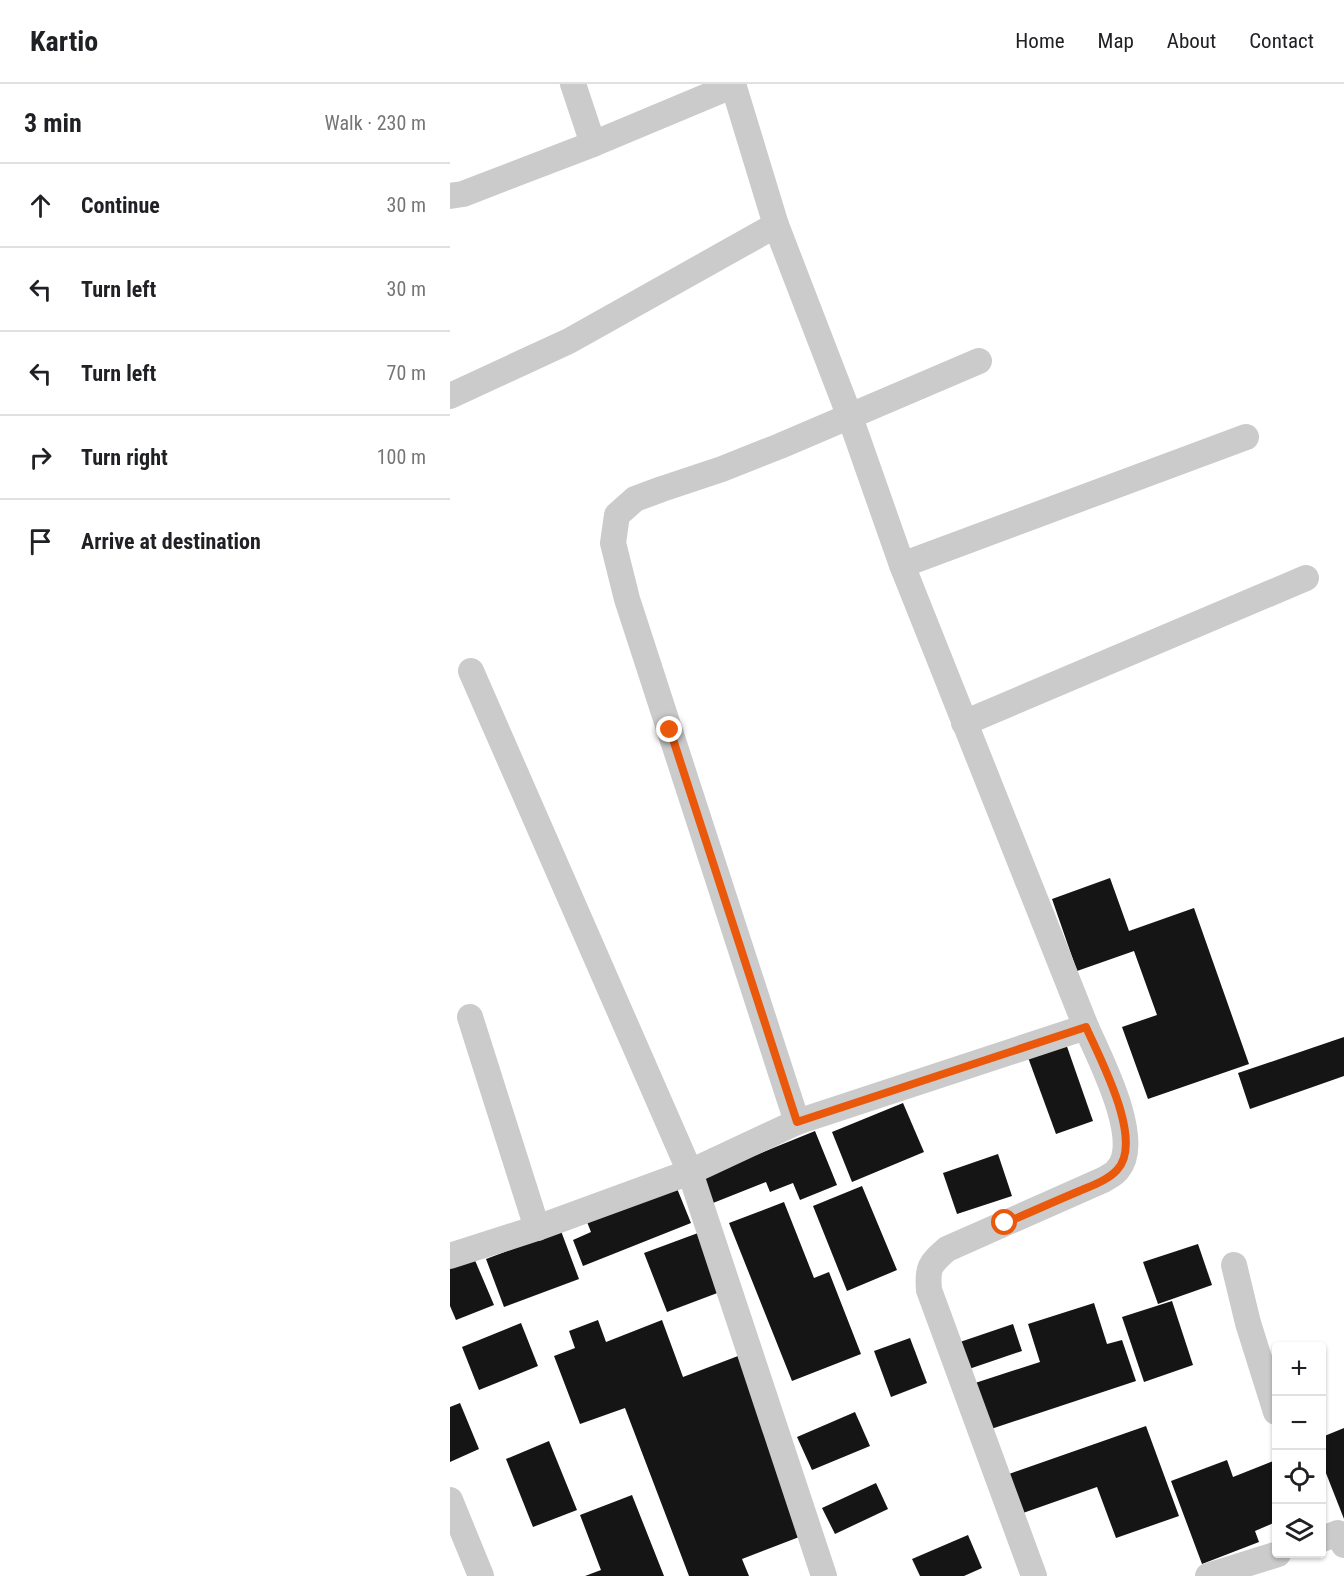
<!DOCTYPE html>
<html lang="en">
<head>
<meta charset="utf-8">
<style>
	:root { --surface:#fff; --page:#f2f2f2; --text:#202124; --muted:#757577; --line:#e0e0e0 }
	body { margin:0; font-family:"Roboto Condensed",sans-serif; background:var(--page); color:var(--text) }
	.controls { position:absolute; right:18px; bottom:18px; display:grid; overflow:hidden; border-radius:6px; box-shadow:0 2px 4px #0004 }
	.controls button { width:54px; height:54px; display:grid; place-items:center; padding:0; border:0; border-bottom:2px solid var(--line); background:var(--surface); color:var(--text); font:30px sans-serif }
	.stop { position:absolute; width:18px; height:18px; margin:-14px; border:4px solid #ea580c; border-radius:50%; background:#fff }
	.stop.end { background:#ea580c; border-color:#fff; box-shadow:0 2px 6px #0008 }
	.list { margin:0; padding:0; list-style:none }
	h2 { display:flex; justify-content:space-between; align-items:center; height:78px; margin:0; padding:0 24px; font-size:26px }
	h2 small { font-size:20px; font-weight:400; color:var(--muted) }
	.list li { display:grid; grid-template-columns:39px 1fr auto; gap:18px; align-items:center; box-sizing:border-box; height:84px; padding:0 24px; border-top:2px solid var(--line) }
	.list b { display:block; font-size:22px; white-space:nowrap }
	.list em { font-size:20px; font-style:normal; color:var(--muted) }
	.icon { flex:none; width:33px; height:33px; fill:none; stroke:currentColor; stroke-width:2; stroke-linecap:round; stroke-linejoin:round }
	.map { position:relative; flex:none; width:894px; height:1492px; overflow:hidden }
	header { display:flex; align-items:center; gap:36px; box-sizing:border-box; height:84px; padding:0 30px; background:var(--surface); border-bottom:2px solid var(--line) }
	header strong { font-size:28px }
	nav { display:flex; gap:33px; margin-inline-start:auto; font-size:21px }
	main { display:flex }
	aside { flex:1; background:var(--surface) }
	.map>svg:first-child { display:block }
	.building { fill:#151515 }
	.lines { fill:none; stroke-linecap:round; stroke-linejoin:round }
	.minor { stroke:#cbcbcb; stroke-width:26 }
	.route { stroke:#ea580c; stroke-width:8 }
</style>
</head>
<body>
<header>
<strong>Kartio</strong>
<nav><a>Home</a><a>Map</a><a>About</a><a>Contact</a></nav>
</header>
<main>
<aside>
<h2>3 min<small>Walk · 230 m</small></h2>
<ul class="list">
<li><svg class="icon" aria-label="ahead" viewBox="0 0 24 24"><path d="M12 20V5M6 11l6-6 6 6"/></svg><div><b>Continue</b></div><em>30 m</em></li>
<li><svg class="icon" aria-label="left" viewBox="0 0 24 24"><path d="M17 20v-9H6M10 6l-5 5 5 5"/></svg><div><b>Turn left</b></div><em>30 m</em></li>
<li><svg class="icon" aria-label="left" viewBox="0 0 24 24"><path d="M17 20v-9H6M10 6l-5 5 5 5"/></svg><div><b>Turn left</b></div><em>70 m</em></li>
<li><svg class="icon" aria-label="right" viewBox="0 0 24 24"><path d="M7 20v-9h11M14 6l5 5-5 5"/></svg><div><b>Turn right</b></div><em>100 m</em></li>
<li><svg class="icon" aria-label="arrive" viewBox="0 0 24 24"><path d="M6 21V4h12l-3 4 3 4H6"/></svg><div><b>Arrive at destination</b></div></li>
</ul>
</aside>
<div class="map">
<svg width="894" height="1492" viewBox="0 0 894 1492">
	<rect width="100%" height="100%" fill="#fff"/>
	<!-- building -->
	<g class="building">
		<polygon points="660,794 679,847 744,824 799,980 698,1015 672,943 707,931 684,867 627,887 602,815"/>
		<polygon points="894,953 894,992 800,1025 788,989"/>
		<polygon points="614,954 643,1037 606,1050 576,968"/>
		<polygon points="453,1019 474,1068 402,1098 382,1048"/>
		<polygon points="365,1047 387,1101 350,1116 343,1099 320,1108 316,1098 263,1119 252,1093"/>
		<polygon points="548,1070 562,1112 507,1130 493,1089"/>
		<polygon points="224,1097 241,1139 133,1182 123,1156 141,1148 135,1133"/>
		<polygon points="412,1102 447,1186 397,1207 363,1122"/>
		<polygon points="334,1118 364,1194 379,1188 411,1270 342,1297 279,1139"/>
		<polygon points="111,1147 129,1195 54,1223 36,1175"/>
		<polygon points="248,1149 270,1208 217,1228 194,1169"/>
		<polygon points="748,1160 762,1201 708,1220 693,1178"/>
		<polygon points="24,1174 44,1221 6,1236 0,1222 0,1184"/>
		<polygon points="722,1217 743,1281 694,1298 672,1233"/>
		<polygon points="644,1219 657,1260 672,1256 686,1297 538,1346 522,1300 590,1278 578,1240"/>
		<polygon points="148,1236 156,1258 212,1236 233,1293 288,1272 357,1450 292,1475 299,1492 239,1492 175,1324 130,1340 104,1272 125,1264 119,1247"/>
		<polygon points="71,1239 88,1282 29,1306 12,1263"/>
		<polygon points="563,1240 572,1267 519,1285 510,1258"/>
		<polygon points="460,1254 477,1299 441,1313 424,1267"/>
		<polygon points="10,1319 29,1365 0,1378 0,1323"/>
		<polygon points="405,1328 420,1362 362,1386 347,1353"/>
		<polygon points="696,1342 729,1432 666,1454 647,1403 573,1429 559,1390"/>
		<polygon points="894,1344 894,1435 872,1379 872,1353"/>
		<polygon points="99,1357 127,1426 83,1443 56,1375"/>
		<polygon points="777,1376 783,1393 826,1376 826,1438 805,1447 809,1458 752,1480 721,1397"/>
		<polygon points="426,1399 438,1425 385,1450 372,1424"/>
		<polygon points="182,1411 214,1492 135,1492 151,1486 130,1431"/>
		<polygon points="518,1451 532,1484 514,1492 470,1492 462,1475"/>
	</g>
	<g class="lines">
		<!-- minor -->
		<g class="minor">
			<polyline points="123,0 143,60"/>
			<path d="M 283,0 L 326,141 L 400,333 L 452,481 L 636,943 C 649,973 693,1056 668,1085 C 665,1090 658,1093 653,1096 L 497,1165 C 480,1180 477,1183 479,1206 L 584,1492"/>
			<polyline points="0,112 13,110 143,60 284,1"/>
			<polyline points="0,312 119,257 326,141"/>
			<polyline points="452,481 796,353"/>
			<polyline points="21,587 240,1088 374,1492"/>
			<polyline points="514,639 856,494"/>
			<polyline points="20,933 87,1144"/>
			<polyline points="347,1038 177,515 163,459 167,431 185,415 212,405 272,385 330,362 529,277"/>
			<polyline points="0,1172 87,1144 240,1088 347,1038 636,943"/>
			<polyline points="784,1181 798,1239 826,1328"/>
			<polyline points="0,1416 31,1492"/>
			<polyline points="872,1455 888,1449 894,1461"/>
			<polyline points="758,1492 828,1470"/>
		</g>
	</g>
	<g class="lines">
		<!-- route -->
		<path class="route" d="M 220,646 L 347,1038 L 636,943 C 649,973 695,1057 667,1086 C 657,1097 640,1102 627,1108 C 603,1118 579,1129 555,1139"/>
	</g>
</svg>
<div class="controls">
<button>+</button>
<button>−</button>
<button><svg class="icon" aria-label="locate" viewBox="0 0 24 24"><circle cx="12" cy="12" r="6"/><path d="M12 2v4M12 18v4M2 12h4M18 12h4"/></svg></button>
<button><svg class="icon" aria-label="layers" viewBox="0 0 24 24"><path d="M12 4l9 5-9 5-9-5zM3 14l9 5 9-5"/></svg></button>
</div>
<div class="stop" style="left:555px;top:1139px"></div>
<div class="stop end" style="left:220px;top:646px"></div>
</div>
</main>
</body>
</html>
